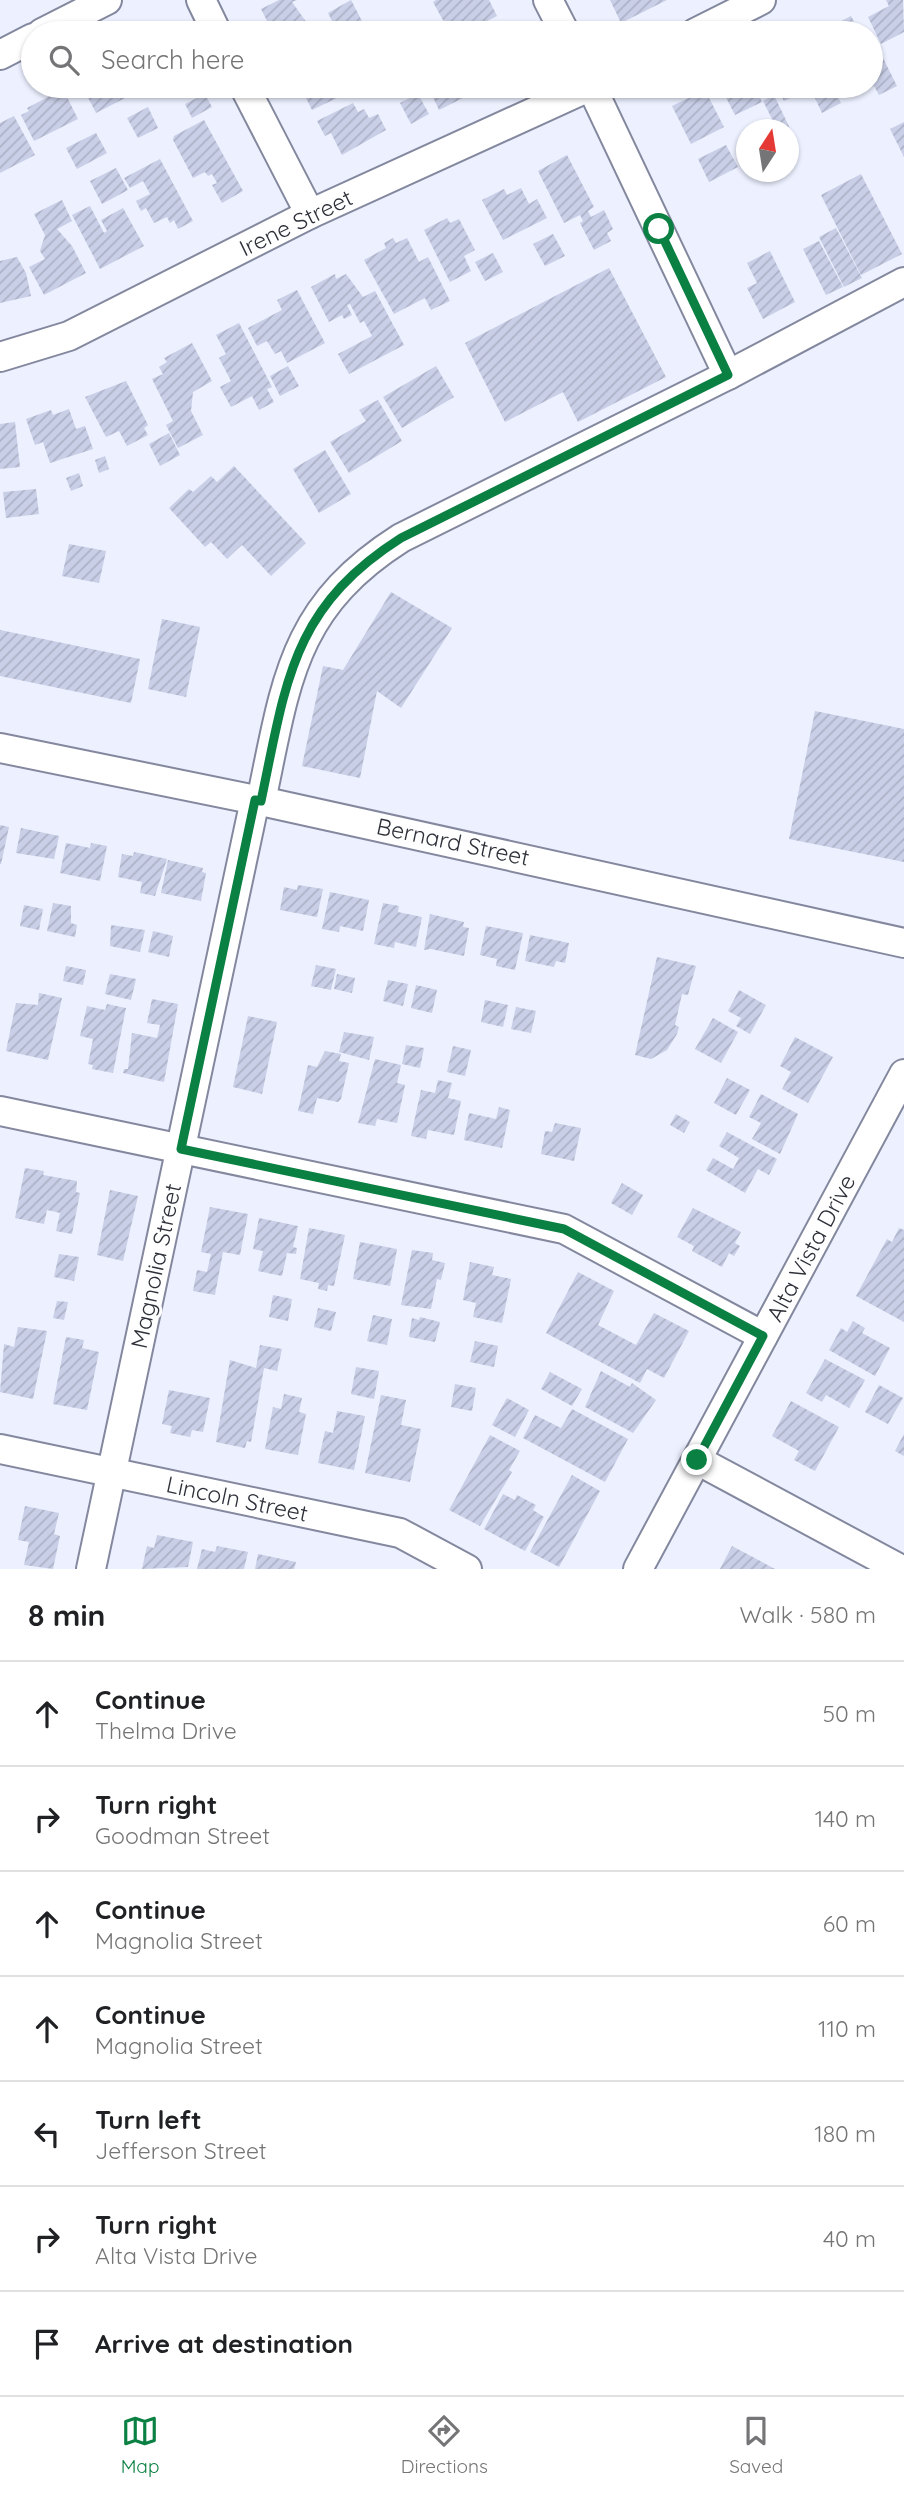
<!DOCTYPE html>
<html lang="en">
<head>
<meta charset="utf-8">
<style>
	:root { --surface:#fff; --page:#f6f6f6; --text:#202124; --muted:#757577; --line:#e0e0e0; --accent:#0b8043 }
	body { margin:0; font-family:Quicksand,sans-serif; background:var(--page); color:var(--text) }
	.compass { position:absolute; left:736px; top:119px; width:63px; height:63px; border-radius:50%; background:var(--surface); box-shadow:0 2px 5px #0004; rotate:12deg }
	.stop { position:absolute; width:21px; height:21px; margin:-16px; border:5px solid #0b8043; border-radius:50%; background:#fff }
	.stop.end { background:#0b8043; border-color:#fff; box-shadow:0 2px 7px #0008 }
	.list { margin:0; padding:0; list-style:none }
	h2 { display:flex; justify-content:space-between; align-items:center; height:91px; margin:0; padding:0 28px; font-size:30px }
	h2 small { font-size:23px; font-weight:400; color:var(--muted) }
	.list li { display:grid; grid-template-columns:46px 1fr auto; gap:21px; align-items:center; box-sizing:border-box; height:105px; padding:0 28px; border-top:2px solid var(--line) }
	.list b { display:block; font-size:26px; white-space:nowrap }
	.list p { margin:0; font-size:23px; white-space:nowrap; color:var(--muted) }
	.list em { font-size:23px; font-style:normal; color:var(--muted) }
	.icon { flex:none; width:38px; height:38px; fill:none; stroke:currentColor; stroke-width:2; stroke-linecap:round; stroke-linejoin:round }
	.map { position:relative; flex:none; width:904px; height:1569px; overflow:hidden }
	.search { position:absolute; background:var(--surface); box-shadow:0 2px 5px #0004; left:21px; right:21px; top:21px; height:77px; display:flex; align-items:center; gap:18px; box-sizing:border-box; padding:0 24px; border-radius:38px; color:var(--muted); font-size:26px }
	.sheet { height:826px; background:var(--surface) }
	nav { display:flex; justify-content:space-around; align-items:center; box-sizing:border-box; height:98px; border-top:2px solid var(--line); background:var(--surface); font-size:19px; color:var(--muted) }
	nav a { display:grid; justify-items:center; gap:4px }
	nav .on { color:var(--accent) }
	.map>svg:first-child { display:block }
	.building { fill:url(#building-hatch) }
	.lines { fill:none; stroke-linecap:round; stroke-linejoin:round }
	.minor-casing { stroke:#83889e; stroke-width:32 }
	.minor { stroke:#fff; stroke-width:28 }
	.route { stroke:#0b8043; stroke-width:9 }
	.labels { text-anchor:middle; stroke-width:6; stroke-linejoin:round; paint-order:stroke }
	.street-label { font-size:23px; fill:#2e3039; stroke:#fefefe }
</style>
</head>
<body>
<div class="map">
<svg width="904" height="1569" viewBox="0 0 904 1569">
	<defs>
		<pattern id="building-hatch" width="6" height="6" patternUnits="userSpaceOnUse" patternTransform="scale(1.75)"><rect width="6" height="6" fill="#c9cfe7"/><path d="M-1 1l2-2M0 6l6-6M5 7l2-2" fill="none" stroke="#adb2c7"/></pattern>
	</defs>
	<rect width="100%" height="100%" fill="#ecf0ff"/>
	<!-- building -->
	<g class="building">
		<polygon points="279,0 297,0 292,2 307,23 303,25 308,33 273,33 261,9"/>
		<polygon points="351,0 362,21 338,33 328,13"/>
		<polygon points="436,0 489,0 497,16 464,33 450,33 433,2"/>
		<polygon points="610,0 667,0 621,23"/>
		<polygon points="886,0 903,0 904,32 881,44 868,17 889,6"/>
		<polygon points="851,16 860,33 818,33"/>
		<polygon points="883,58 897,86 879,95 874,86 863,92 860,86 871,86 871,64"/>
		<polygon points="82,86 126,86 131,95 96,113"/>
		<polygon points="142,86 170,86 148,97"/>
		<polygon points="300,86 360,86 347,93 344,87 336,91 339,97 312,110"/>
		<polygon points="435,86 487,86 439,110 429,89"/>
		<polygon points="720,86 754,86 762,102 735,115"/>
		<polygon points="776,86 793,86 797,95 784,101"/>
		<polygon points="824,86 832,86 841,103 822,113 812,92"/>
		<polygon points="63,89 78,119 34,141 21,115 29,111 27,108"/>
		<polygon points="705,90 724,127 691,144 672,106"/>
		<polygon points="205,94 212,107 192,118 185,104"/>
		<polygon points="418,94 429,114 411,124 400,103"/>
		<polygon points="774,95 794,137 788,140 788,130 751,130 772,119 763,101"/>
		<polygon points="353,103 358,112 364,109 369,118 378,114 386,130 342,155 331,133 325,136 317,121"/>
		<polygon points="148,107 158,128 138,138 127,118"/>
		<polygon points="14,116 35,155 0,173 0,123"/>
		<polygon points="204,120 243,191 222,203 212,185 217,183 212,174 208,176 205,172 193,178 173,140 174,136"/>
		<polygon points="904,122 904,157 890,129"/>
		<polygon points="96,133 107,153 77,169 66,148"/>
		<polygon points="726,145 738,167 709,182 698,159"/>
		<polygon points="567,155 594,207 588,211 591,217 604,210 613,229 607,233 611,241 594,250 580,223 583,221 580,215 564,223 538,171"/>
		<polygon points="160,159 193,221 178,229 174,220 170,223 167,217 154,223 146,208 141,211 136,201 150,194 143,181 130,188 124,178"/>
		<polygon points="116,168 128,190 102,204 90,181"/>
		<polygon points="861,174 902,254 861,275 821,195"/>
		<polygon points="521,188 529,204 537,199 547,218 503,240 482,200 504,189 507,195"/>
		<polygon points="62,200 72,221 57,229 72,246 86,273 44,295 29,267 45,259 40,251 45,235 34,214"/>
		<polygon points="90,206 104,233 107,231 101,220 123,208 144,246 100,269 72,215"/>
		<polygon points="447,218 450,223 459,219 475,250 464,256 471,271 450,282 424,230"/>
		<polygon points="836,228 862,278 844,287 819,237"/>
		<polygon points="553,234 565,256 545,266 533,244"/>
		<polygon points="393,238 396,243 407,238 419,262 428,257 450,301 431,310 425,298 394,314 364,260 386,248 384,243"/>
		<polygon points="819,241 843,287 826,295 803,249"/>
		<polygon points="770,251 795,302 763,319 747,288 757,283 747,263"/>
		<polygon points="493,253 503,272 485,281 475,262"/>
		<polygon points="17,257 26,273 31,296 0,303 0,261"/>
		<polygon points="609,268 666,377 578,422 563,392 505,422 465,343"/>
		<polygon points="335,274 336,279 346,274 363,297 375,291 404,345 349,374 338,354 372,336 364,321 360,323 350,304 347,305 352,315 344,319 342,315 329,322 311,287"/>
		<polygon points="297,290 325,343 287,363 281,351 275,354 267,341 257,346 248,328 282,310 277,300"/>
		<polygon points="239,323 272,387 267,389 274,402 259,410 252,396 231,407 220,387 231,381 219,358 226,354 216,335"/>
		<polygon points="192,343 212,381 193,392 191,411 203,435 178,448 166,425 173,421 152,379 163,374 159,367 167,362 164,358"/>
		<polygon points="288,366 299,386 280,396 270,376"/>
		<polygon points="436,366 454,397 402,428 383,397"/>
		<polygon points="126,381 148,425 144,428 148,435 127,446 119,431 106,437 85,397"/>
		<polygon points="378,400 402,441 349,473 330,442 366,421 359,410"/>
		<polygon points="69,409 76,429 85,426 93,449 50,463 43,442 35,445 26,419 51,410 53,415"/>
		<polygon points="15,422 20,467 0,469 0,424"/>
		<polygon points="169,433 180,455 160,466 149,444"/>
		<polygon points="325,450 351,494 319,513 293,469"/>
		<polygon points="105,456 109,469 99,473 95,460"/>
		<polygon points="234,466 306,543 271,576 242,545 227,559 211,542 205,547 169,508 189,489 193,492 211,476 217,482"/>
		<polygon points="79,473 83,486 71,491 66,478"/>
		<polygon points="36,489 39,514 6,518 3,492"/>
		<polygon points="69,544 106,551 99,583 62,576"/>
		<polygon points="391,592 452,628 401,708 377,691 360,778 302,766 323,666 343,670"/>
		<polygon points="162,619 200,627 186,697 148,689"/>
		<polygon points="0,630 140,659 131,703 0,676"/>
		<polygon points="815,711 904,729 904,862 789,839"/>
		<polygon points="0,825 9,827 1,864 0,864"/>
		<polygon points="21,828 59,836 54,859 16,853"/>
		<polygon points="66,843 90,848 91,843 107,846 100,881 60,873"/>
		<polygon points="134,852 167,859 155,896 140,893 142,882 118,877 122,854 133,856"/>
		<polygon points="168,860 203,868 202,872 206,873 201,901 161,893"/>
		<polygon points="298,885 323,889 317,917 280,910 284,887 297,890"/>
		<polygon points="330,892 369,900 363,931 340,926 339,932 322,929"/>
		<polygon points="53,903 71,906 71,923 77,925 75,937 47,931"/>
		<polygon points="383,903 399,906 398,912 422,917 416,947 395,942 394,948 374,944"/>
		<polygon points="24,905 43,909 39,930 20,926"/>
		<polygon points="430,914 464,922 463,927 469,928 464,956 431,949 424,950"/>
		<polygon points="111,925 145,930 140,952 110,946"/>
		<polygon points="486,926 523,933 515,970 496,966 497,959 480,955"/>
		<polygon points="153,931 173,936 169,957 148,952"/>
		<polygon points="530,935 569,943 565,963 556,961 554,967 525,961"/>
		<polygon points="657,957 696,966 688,995 682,994 675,1025 679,1027 677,1034 667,1050 651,1059 635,1055"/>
		<polygon points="316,965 336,969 331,990 311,986"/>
		<polygon points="66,966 86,970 83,985 63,981"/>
		<polygon points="110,974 136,979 131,1000 105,994"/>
		<polygon points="337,974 355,978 352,993 334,989"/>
		<polygon points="388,980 408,984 403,1006 383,1001"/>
		<polygon points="416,985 437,990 432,1013 411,1008"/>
		<polygon points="739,990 766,1005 750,1034 736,1026 741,1018 728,1011"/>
		<polygon points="39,993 62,998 48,1060 6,1051 16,1003 38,1005"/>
		<polygon points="152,999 178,1004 164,1082 123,1073 124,1069 128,1069 132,1033 157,1038 160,1025 147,1023"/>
		<polygon points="485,1000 508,1005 503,1027 481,1022"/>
		<polygon points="107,1004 126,1008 113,1073 92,1069 93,1065 88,1064 93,1039 80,1036 87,1006 105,1010"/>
		<polygon points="516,1007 536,1011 531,1033 511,1029"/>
		<polygon points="248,1016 277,1022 262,1094 233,1087"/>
		<polygon points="713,1018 738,1032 721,1063 695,1049"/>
		<polygon points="344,1032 374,1037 369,1060 339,1052"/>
		<polygon points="795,1037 833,1057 808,1103 782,1089 791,1072 780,1066"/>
		<polygon points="406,1045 424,1048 420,1068 402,1064"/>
		<polygon points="453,1046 471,1050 465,1076 447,1072"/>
		<polygon points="325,1051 341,1054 339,1061 349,1063 341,1099 338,1102 317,1098 313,1114 298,1111 308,1065 317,1067"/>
		<polygon points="375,1059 401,1065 397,1083 405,1085 397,1123 377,1119 375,1126 358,1123"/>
		<polygon points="727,1078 750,1090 736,1115 714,1103"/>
		<polygon points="438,1080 452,1083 448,1098 461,1101 454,1135 428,1130 426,1139 411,1136 421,1090 435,1093"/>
		<polygon points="761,1094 798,1114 780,1154 752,1139 761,1123 749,1117"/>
		<polygon points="499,1107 510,1110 502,1148 464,1140 469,1113 496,1119"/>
		<polygon points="676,1114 690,1122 684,1133 670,1125"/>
		<polygon points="555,1123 581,1128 574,1161 541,1154 545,1131 552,1132"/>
		<polygon points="727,1132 777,1159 769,1175 758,1169 745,1193 706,1170 713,1158 733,1169 739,1158 719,1146"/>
		<polygon points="25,1168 44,1171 43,1175 77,1181 76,1192 80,1193 72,1234 56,1231 60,1213 47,1210 44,1224 15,1218"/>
		<polygon points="622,1183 643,1195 632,1215 611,1203"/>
		<polygon points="110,1190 138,1196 123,1261 97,1255"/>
		<polygon points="210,1207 248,1214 240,1255 223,1252 215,1295 193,1291 197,1270 207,1272 211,1254 201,1252"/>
		<polygon points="693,1208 741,1232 735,1243 740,1246 734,1256 729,1253 722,1267 692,1251 694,1246 677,1237"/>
		<polygon points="259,1218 298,1226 293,1247 297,1248 296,1254 287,1253 282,1276 258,1271 263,1251 253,1249"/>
		<polygon points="309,1228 345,1235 334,1286 328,1285 327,1291 318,1289 319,1283 300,1279"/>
		<polygon points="899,1228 904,1230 904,1322 856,1296 887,1239 892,1242"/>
		<polygon points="360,1242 397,1249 390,1286 353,1279"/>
		<polygon points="412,1250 433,1253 432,1260 445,1263 441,1280 437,1279 431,1309 401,1305"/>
		<polygon points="59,1254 79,1257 74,1281 54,1277"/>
		<polygon points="470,1262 494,1267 492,1275 511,1279 502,1323 473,1317 476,1303 463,1300"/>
		<polygon points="578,1272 614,1291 598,1325 636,1345 654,1313 689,1331 664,1378 647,1369 640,1383 546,1333"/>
		<polygon points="273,1295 292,1299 288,1321 269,1317"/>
		<polygon points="57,1301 68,1302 64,1320 53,1318"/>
		<polygon points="318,1308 336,1312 331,1331 314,1327"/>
		<polygon points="373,1315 392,1319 387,1345 367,1341"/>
		<polygon points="420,1317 440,1322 435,1342 409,1337 412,1318 419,1320"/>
		<polygon points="853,1321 865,1328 862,1333 890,1348 875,1376 829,1350 841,1328 847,1332"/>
		<polygon points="18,1327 47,1331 33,1399 0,1392 4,1344 14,1347"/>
		<polygon points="66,1337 84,1340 82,1348 99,1352 87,1410 53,1404"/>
		<polygon points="475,1341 498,1346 494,1367 470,1362"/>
		<polygon points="260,1345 282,1349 277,1371 264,1368 251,1442 247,1441 245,1448 216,1442 230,1360 256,1368"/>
		<polygon points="825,1359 865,1380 849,1408 826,1395 822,1402 806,1393"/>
		<polygon points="356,1367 379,1371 374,1399 351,1394"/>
		<polygon points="601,1371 630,1387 632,1383 656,1400 633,1433 585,1407"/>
		<polygon points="550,1372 582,1389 572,1406 541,1389"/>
		<polygon points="455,1384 476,1388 472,1411 451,1407"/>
		<polygon points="879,1385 903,1398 888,1424 865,1412"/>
		<polygon points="169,1390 210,1398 203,1432 192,1430 190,1437 170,1433 172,1426 162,1424"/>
		<polygon points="284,1394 302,1398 299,1412 306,1414 298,1455 265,1449 273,1407 281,1409"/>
		<polygon points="381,1395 406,1400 401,1425 421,1429 410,1482 365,1473"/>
		<polygon points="507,1398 529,1410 515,1437 492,1425"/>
		<polygon points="791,1401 839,1427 815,1471 794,1460 799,1451 772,1436"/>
		<polygon points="572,1409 628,1439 605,1482 523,1438 535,1415 561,1428"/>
		<polygon points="337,1411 365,1416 354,1470 318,1463 325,1431 333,1433"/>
		<polygon points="904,1434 904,1456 895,1451"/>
		<polygon points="490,1435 520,1451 509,1470 512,1472 480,1526 449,1510"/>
		<polygon points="572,1475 600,1491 559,1567 530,1552"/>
		<polygon points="503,1494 515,1500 517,1495 536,1505 533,1510 544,1517 525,1551 484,1529"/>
		<polygon points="25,1506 59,1513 54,1534 60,1536 53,1569 24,1565 29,1542 18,1540"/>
		<polygon points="157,1535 193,1542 188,1567 142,1569 147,1546 154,1548"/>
		<polygon points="217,1546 248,1552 244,1569 197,1569 202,1549 215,1552"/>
		<polygon points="732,1546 775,1569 720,1569"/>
		<polygon points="258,1554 296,1562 294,1569 255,1569"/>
	</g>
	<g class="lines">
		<defs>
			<g id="minor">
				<polyline points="201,0 217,33"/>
				<polyline points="548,0 565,33"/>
				<polyline points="42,33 107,0"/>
				<polyline points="695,33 761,0"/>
				<polyline points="0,55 33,38"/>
				<polyline points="244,86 310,214"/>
				<polyline points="591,86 728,375"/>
				<polyline points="0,357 69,336 310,214 591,86"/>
				<polyline points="0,748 261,801 904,943"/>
				<path d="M 261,801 C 286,683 291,608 401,538 L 728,375 L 904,282"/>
				<polyline points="0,1111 564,1229 763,1336"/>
				<polyline points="0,1449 400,1533 467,1569"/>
				<polyline points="697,1460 900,1569"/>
				<polyline points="91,1569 255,800"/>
				<polyline points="638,1569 904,1074"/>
			</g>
		</defs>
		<!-- minor casing -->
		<use href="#minor" class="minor-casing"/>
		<!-- minor -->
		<use href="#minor" class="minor"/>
	</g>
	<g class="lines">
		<!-- route -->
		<path class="route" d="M 659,229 L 728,375 L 401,538 C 291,608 286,683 261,801 L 255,800 L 181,1149 L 564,1229 L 763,1336 L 697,1460"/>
	</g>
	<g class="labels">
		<!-- street labels -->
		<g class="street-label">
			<text transform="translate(296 223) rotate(-26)" y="8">Irene Street</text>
			<text transform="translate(453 842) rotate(12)" y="8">Bernard Street</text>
			<text transform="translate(811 1248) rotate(-62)" y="8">Alta Vista Drive</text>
			<text transform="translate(156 1266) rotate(-78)" y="8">Magnolia Street</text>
			<text transform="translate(237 1499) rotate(12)" y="8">Lincoln Street</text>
		</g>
	</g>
</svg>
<svg class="compass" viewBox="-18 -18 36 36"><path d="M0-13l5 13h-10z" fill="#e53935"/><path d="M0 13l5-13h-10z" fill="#757577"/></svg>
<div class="stop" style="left:659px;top:229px"></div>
<div class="stop end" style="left:697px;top:1460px"></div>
<div class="search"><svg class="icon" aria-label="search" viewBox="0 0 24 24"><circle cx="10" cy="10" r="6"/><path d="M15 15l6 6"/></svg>Search here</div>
</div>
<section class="sheet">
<h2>8 min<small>Walk · 580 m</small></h2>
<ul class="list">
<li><svg class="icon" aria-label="ahead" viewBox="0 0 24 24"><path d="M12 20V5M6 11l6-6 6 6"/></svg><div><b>Continue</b><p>Thelma Drive</p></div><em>50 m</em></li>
<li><svg class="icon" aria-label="right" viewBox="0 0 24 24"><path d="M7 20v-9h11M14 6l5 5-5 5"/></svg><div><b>Turn right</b><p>Goodman Street</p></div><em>140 m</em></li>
<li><svg class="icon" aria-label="ahead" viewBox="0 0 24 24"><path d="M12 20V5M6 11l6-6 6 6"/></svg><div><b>Continue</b><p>Magnolia Street</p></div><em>60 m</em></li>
<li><svg class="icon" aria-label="ahead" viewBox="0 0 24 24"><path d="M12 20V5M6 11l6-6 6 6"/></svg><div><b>Continue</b><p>Magnolia Street</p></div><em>110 m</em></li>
<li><svg class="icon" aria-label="left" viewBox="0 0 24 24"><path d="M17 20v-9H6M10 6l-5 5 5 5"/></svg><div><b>Turn left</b><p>Jefferson Street</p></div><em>180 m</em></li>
<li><svg class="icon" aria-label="right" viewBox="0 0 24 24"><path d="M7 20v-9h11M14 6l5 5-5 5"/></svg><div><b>Turn right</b><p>Alta Vista Drive</p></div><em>40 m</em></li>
<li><svg class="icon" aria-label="arrive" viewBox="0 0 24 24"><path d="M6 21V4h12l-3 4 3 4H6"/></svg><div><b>Arrive at destination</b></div></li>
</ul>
</section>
<nav>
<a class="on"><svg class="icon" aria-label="map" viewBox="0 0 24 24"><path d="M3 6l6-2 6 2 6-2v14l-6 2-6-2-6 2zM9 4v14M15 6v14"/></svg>Map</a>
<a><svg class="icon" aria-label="directions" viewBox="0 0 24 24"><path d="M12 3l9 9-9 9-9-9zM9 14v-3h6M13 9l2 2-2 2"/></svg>Directions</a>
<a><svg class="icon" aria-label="saved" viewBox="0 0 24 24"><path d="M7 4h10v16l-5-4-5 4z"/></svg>Saved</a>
</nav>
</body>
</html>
